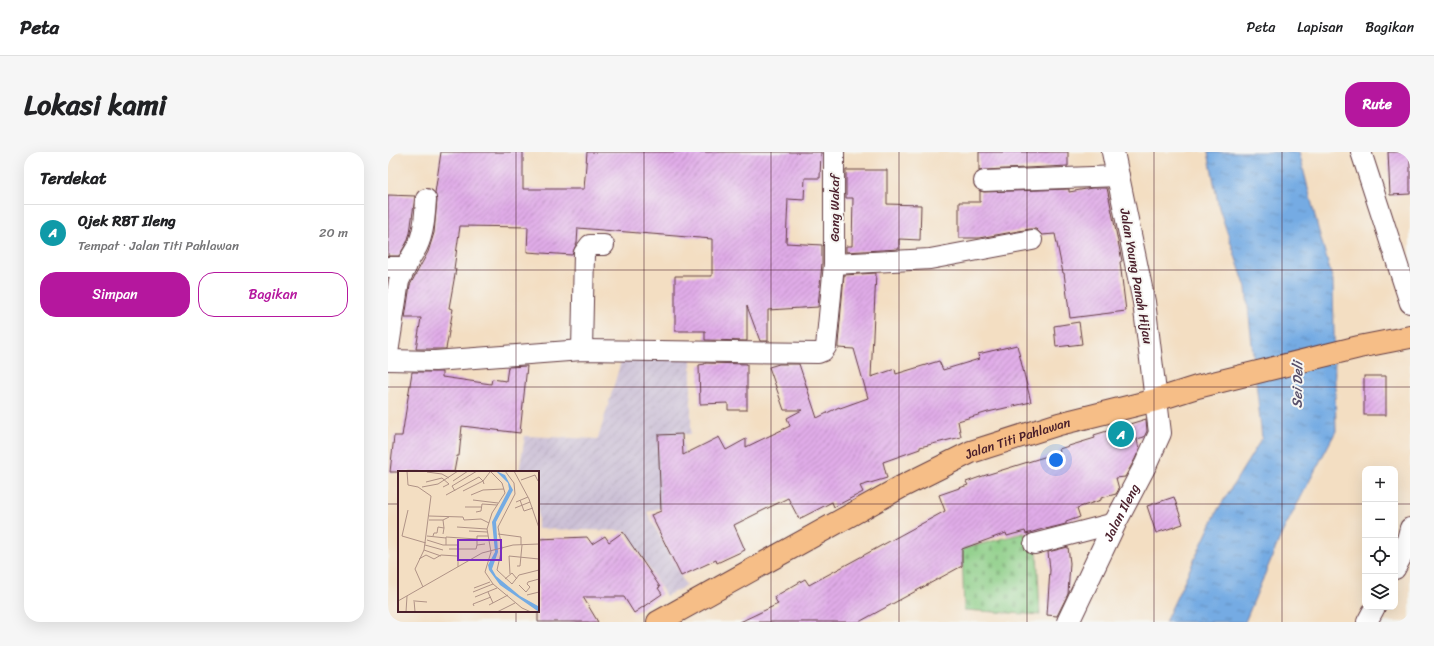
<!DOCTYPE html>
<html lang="id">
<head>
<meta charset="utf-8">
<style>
	:root { --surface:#fff; --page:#f6f6f6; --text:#202124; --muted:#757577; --line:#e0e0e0; --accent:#b5179e }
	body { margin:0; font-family:Sriracha,sans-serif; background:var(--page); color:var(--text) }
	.controls { position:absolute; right:12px; bottom:12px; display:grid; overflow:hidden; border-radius:8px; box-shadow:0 4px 16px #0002 }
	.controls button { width:36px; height:36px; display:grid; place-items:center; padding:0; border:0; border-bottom:1px solid var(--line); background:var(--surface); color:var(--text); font:20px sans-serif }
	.you { position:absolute; left:668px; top:308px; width:14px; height:14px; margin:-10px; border:3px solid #fff; border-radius:50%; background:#1a73e8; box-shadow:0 0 0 6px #1a73e833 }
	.badge { display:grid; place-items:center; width:26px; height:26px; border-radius:50%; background:var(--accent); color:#fff; font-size:13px; font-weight:700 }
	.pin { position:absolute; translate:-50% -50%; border:2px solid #fff; box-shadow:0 1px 4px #0006 }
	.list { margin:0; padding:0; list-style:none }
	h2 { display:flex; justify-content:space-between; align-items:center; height:52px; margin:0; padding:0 16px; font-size:17px }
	h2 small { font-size:13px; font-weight:400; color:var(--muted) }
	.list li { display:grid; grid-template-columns:26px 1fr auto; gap:12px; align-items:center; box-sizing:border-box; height:56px; padding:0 16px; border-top:1px solid var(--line) }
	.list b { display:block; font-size:15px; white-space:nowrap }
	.list p { margin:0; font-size:13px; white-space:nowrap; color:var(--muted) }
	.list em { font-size:13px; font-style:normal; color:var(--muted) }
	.actions { display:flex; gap:8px; padding:12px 16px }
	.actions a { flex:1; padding:9px 0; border:1px solid var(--accent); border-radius:16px; text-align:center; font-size:14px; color:var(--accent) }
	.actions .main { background:var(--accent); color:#fff }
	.icon { flex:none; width:22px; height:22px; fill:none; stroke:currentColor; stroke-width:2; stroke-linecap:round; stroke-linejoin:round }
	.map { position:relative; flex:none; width:1022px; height:470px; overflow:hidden; border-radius:16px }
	header { display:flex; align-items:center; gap:24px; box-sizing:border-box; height:56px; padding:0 20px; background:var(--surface); border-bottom:1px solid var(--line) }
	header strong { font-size:19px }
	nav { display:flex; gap:22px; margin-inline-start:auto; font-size:14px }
	.intro { display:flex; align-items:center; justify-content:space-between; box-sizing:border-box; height:96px; padding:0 24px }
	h1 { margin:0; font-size:28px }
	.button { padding:10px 18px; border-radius:16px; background:var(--accent); color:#fff; font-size:14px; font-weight:700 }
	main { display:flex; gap:24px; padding:0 24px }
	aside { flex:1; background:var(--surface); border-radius:16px; box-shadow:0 4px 16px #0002 }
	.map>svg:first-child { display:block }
	.industrial { fill:url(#industrial-furrows) }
	.cemetery { fill:url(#cemetery-stones); stroke:#6a7658 }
	.water { fill:url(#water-ripples); stroke:#5f6587 }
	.building { fill:url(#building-hatch) }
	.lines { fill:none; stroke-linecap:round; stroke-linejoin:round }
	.minor-casing { stroke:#633c42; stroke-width:22 }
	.tertiary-casing { stroke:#633c42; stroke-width:24 }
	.primary-casing { stroke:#633c42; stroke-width:24 }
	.minor { stroke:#fff; stroke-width:20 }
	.tertiary { stroke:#fff; stroke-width:22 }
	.primary { stroke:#f6be87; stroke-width:22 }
	.grid { fill:none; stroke:#4a1f2b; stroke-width:1; stroke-opacity:0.55 }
	.labels { text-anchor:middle; stroke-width:4; stroke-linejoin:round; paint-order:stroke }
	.street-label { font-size:13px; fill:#4a1f2b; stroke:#f6f6f2 }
	.water-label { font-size:14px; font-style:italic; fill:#59506b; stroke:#f6f6f2 }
	.inset-road { fill:none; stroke:#af9286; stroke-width:1 }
	.view { fill:#7b2cbf; fill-opacity:0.15; stroke:#7b2cbf; stroke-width:2 }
	.inset-edge { fill:none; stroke:#4a1f2b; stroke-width:2 }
</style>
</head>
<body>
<header>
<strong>Peta</strong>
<nav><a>Peta</a><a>Lapisan</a><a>Bagikan</a></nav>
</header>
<div class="intro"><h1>Lokasi kami</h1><a class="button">Rute</a></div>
<main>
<aside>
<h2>Terdekat<small></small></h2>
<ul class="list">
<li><span class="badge" style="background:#0f9aa8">A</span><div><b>Ojek RBT Ileng</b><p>Tempat · Jalan Titi Pahlawan</p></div><em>20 m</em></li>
</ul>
<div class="actions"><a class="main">Simpan</a><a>Bagikan</a></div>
</aside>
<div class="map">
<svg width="1022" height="470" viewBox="0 0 1022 470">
	<defs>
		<pattern id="industrial-furrows" width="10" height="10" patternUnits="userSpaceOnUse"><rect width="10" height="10" fill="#cbbfd5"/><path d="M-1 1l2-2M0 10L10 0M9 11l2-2" fill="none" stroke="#b0a4b7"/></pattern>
		<pattern id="cemetery-stones" width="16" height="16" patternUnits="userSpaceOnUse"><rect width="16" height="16" fill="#8bcd85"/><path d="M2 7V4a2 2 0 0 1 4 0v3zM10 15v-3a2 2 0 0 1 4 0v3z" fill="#79b073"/></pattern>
		<pattern id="water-ripples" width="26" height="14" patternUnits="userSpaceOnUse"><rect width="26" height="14" fill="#74abe3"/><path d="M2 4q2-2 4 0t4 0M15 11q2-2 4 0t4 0" fill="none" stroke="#618bb8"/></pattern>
		<pattern id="building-hatch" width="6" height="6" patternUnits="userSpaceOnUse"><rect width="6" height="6" fill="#e0ace8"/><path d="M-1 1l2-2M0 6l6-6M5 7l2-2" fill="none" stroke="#b88bbc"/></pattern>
	</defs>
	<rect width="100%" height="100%" fill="#f6f6f2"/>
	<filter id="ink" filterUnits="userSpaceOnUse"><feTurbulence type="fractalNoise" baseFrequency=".025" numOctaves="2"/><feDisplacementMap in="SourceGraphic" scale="8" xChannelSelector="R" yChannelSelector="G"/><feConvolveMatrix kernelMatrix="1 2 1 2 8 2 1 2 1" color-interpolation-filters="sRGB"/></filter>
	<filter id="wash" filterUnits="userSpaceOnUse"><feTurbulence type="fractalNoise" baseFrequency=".012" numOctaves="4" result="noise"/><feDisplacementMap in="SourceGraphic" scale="16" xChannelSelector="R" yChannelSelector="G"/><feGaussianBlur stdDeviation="0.9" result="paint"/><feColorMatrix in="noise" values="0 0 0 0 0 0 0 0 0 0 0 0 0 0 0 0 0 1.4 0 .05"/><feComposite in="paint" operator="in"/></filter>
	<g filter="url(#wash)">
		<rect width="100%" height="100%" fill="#f3dec2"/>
		<!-- industrial -->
		<polygon class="industrial" points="303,202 303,282 295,282 298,348 259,360 298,434 278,444 238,379 150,377 150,320 131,320 137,284 210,287 234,206"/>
		<!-- cemetery -->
		<polygon class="cemetery" points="636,381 649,399 652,463 576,458 574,397"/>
		<!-- water -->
		<polygon class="water" points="820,0 911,0 930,76 945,129 948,279 894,381 857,470 777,470 829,359 874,286 858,136 831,56"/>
		<g id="blocks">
			<!-- building -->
			<g class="building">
				<polygon points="53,0 135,0 135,37 196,37 199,0 433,0 432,26 417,26 416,48 400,47 398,91 434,93 434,111 430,155 380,158 380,189 372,189 359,154 359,189 317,188 317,179 287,179 287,124 324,124 324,87 190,76 189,91 187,95 184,103 139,100 140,75 72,74 66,117 68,117 61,156 65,157 58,197 28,197 33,166 17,166 22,133 40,100 46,81 49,48 47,41"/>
				<polygon points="591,0 680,0 680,14 596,18 591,19"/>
				<polygon points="1000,0 1022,0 1022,42 1002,43"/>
				<polygon points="458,18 499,18 499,52 533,53 532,88 511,87 511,97 458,100 458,94 464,94 465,46 458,46"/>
				<polygon points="704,36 719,36 734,109 732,110 738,159 682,166 676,121 675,121 667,82 654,83 648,77 642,77 591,86 571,86 571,50 592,50 592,39 596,40 681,37 681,40"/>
				<polygon points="0,43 27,44 22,81 19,90 11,104 0,104"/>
				<polygon points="488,121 483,225 507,217 508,222 551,209 555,218 591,207 590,202 629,193 643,250 600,260 570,269 573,285 532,295 532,297 495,310 499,326 472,334 475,340 446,355 444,350 411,367 400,346 346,373 357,398 329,411 328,408 293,424 263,363 273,359 270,283 294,282 295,303 331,285 338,298 358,287 358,295 402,274 399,266 414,258 396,258 381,215 391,212 411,212 429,266 451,255 452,256 480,246 466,197 450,196 450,192 456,123"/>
				<polygon points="691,170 694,192 668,195 666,174"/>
				<polygon points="317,211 359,212 359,258 340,258 340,251 312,252 311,213 317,212"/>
				<polygon points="139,214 132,281 74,274 71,304 69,304 66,320 2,320 6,284 14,284 24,220 54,220 54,225 103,232 104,227 118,229 120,215"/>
				<rect x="976" y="224" width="22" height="39"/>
				<polygon points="758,267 759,279 756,285 749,287 751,298 747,307 737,325 728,326 731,337 728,342 713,346 713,348 689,356 692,365 678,370 678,372 658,377 658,376 638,382 637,379 619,384 618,381 574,397 574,414 471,470 352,470 390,452 386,445 417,427 421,433 557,359 551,343 580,333 578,330 595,324 672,300 671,297 707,286 706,283"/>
				<polygon points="786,345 795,372 768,381 759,354"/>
				<polygon points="235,380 272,435 270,436 274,442 246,461 236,445 195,445 210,470 150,470 150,387 199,385 204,392 217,384 221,390"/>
				<polygon points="680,395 682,411 680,442 669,464 659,463 662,418 660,400"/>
			</g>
		</g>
	</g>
	<g filter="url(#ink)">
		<use href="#blocks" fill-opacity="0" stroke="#633c42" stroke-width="1"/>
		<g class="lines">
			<defs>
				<g id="minor">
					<polyline points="973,0 1022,151"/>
					<polyline points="596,29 731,24"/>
					<polyline points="446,112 542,107 644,88"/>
					<polyline points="0,115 18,115 11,129 0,201"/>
					<path d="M 18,115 C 21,107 25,102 29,95 C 36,81 37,63 38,47"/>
					<polyline points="194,198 196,101 202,93 216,93"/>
					<polyline points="0,208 47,209 194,198 430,201 435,199 438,195 446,112 446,0"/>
					<polyline points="646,392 727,371"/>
					<polyline points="1007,417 1016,400 1022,376"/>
					<polyline points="979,470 987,455"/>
				</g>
				<g id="tertiary">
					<path id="s1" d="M 680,470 L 727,371 L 758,312 L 772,281 L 756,150 L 725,0"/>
				</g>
				<g id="primary">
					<path id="s2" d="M 270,470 L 513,335 L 583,300 L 671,272 L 768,248 L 809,235 L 971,195 L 1022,185"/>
				</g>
			</defs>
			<!-- minor casing -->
			<use href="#minor" class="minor-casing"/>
			<!-- tertiary casing -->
			<use href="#tertiary" class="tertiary-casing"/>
			<!-- primary casing -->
			<use href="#primary" class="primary-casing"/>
			<!-- minor -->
			<use href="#minor" class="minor"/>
			<!-- tertiary -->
			<use href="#tertiary" class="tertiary"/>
			<!-- primary -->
			<use href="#primary" class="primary"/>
		</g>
	</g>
	<!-- grid -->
	<path class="grid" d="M 128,0 L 128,320M 256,0 L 256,470M 383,0 L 383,470M 511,0 L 511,470M 639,0 L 639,470M 766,0 L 766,470M 894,0 L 894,470M 0,118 L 1022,118M 0,235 L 1022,235M 0,352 L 11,352M 150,352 L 977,352M 1007,352 L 1022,352M 128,459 L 128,470"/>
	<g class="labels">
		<!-- street labels -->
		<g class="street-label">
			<text transform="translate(446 56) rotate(-90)" y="5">Gang Wakaf</text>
			<text transform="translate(749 124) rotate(80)" y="5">Jalan Young Panah Hijau</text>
			<text dy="5" stroke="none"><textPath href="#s2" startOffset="405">Jalan Titi Pahlawan</textPath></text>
			<text dy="5" stroke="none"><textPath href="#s1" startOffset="122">Jalan Ileng</textPath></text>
		</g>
		<!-- water labels -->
		<g class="water-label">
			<text transform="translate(909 233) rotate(-89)" y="5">Sei Deli</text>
		</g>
	</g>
	<!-- overview -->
	<g transform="translate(10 319)">
		<rect width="141" height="141" fill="#f3dec2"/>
		<path d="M 98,0 L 107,4 L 115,19 L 98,51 L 100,81 L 94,98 L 98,105 L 122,125 L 140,135 L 141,141 L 102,114 L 91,99 L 90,94 L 97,81 L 94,51 L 111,18 L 110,12 Z" fill="#74abe3"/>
		<path class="inset-road" d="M 9,0 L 10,14 L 20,16 L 33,25 L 26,79 L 17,98 L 25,116M 92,0 L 104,12 L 107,22 L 94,42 L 89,58 L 93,81 L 87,101 L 95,113 L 124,137 L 133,141M 107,0 L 116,12 L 117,23 L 100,56 L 104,77 L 99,99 L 114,113 L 121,104 L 141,99M 116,0 L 131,28 L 141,57M 29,1 L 44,3 L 51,7M 123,9 L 137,4 L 140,10M 55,10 L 70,0M 28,11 L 44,7 L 51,13 L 45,16M 24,16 L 40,13 L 60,0M 57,20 L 54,15 L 79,0M 65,20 L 85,10 L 86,13M 48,24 L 81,6 L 85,10 L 92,1M 73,24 L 85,19 L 106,18M 75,29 L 100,32M 122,29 L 126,40 L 135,37M 118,31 L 130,26M 67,36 L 83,36M 117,37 L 132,31M 10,39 L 4,65 L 28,72M 78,41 L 83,40 L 84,33 L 99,34M 31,45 L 65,46 L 66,49 L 83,48 L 91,52M 31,49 L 45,49M 59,56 L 89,58M 46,57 L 45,49 L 51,46M 71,60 L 89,61M 100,63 L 123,66 L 123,74M 29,65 L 48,67M 35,65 L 36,62 L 39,62 L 40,56 L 46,57 L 45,63M 29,69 L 45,74 L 60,74 L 60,96M 27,74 L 45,79M 48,74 L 48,66 L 79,68M 79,74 L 79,65 L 90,65M 51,78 L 78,78 L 79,74 L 87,73M 26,79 L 43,85M 21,88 L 28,84 L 36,88 L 43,84 L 59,85M 119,95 L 122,95 L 124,74M 112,103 L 111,85 L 141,88M 107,108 L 114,102 L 119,108M 121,114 L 128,121 L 132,116 L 129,113 L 130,111 L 141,108M 76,117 L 92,111M 75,121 L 95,113M 90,121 L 95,132M 129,124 L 141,121M 77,126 L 99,117M 16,129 L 17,141M 0,130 L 84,82 L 115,74 L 141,73M 17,130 L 29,131M 91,134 L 110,124M 76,135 L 75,133 L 93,126M 8,141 L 9,125M 99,141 L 117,132"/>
		<path class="view" d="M 60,69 L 103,69 L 103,89 L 60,89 Z"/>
		<rect width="141" height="141" class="inset-edge"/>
	</g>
</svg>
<div class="controls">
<button>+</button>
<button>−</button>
<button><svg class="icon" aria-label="locate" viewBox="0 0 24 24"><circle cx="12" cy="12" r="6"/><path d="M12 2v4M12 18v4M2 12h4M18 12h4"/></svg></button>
<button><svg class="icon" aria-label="layers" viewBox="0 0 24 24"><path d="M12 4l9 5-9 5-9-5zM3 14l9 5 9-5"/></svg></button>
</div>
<div class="you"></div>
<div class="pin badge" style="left:733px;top:282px;background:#0f9aa8">A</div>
</div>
</main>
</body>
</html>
